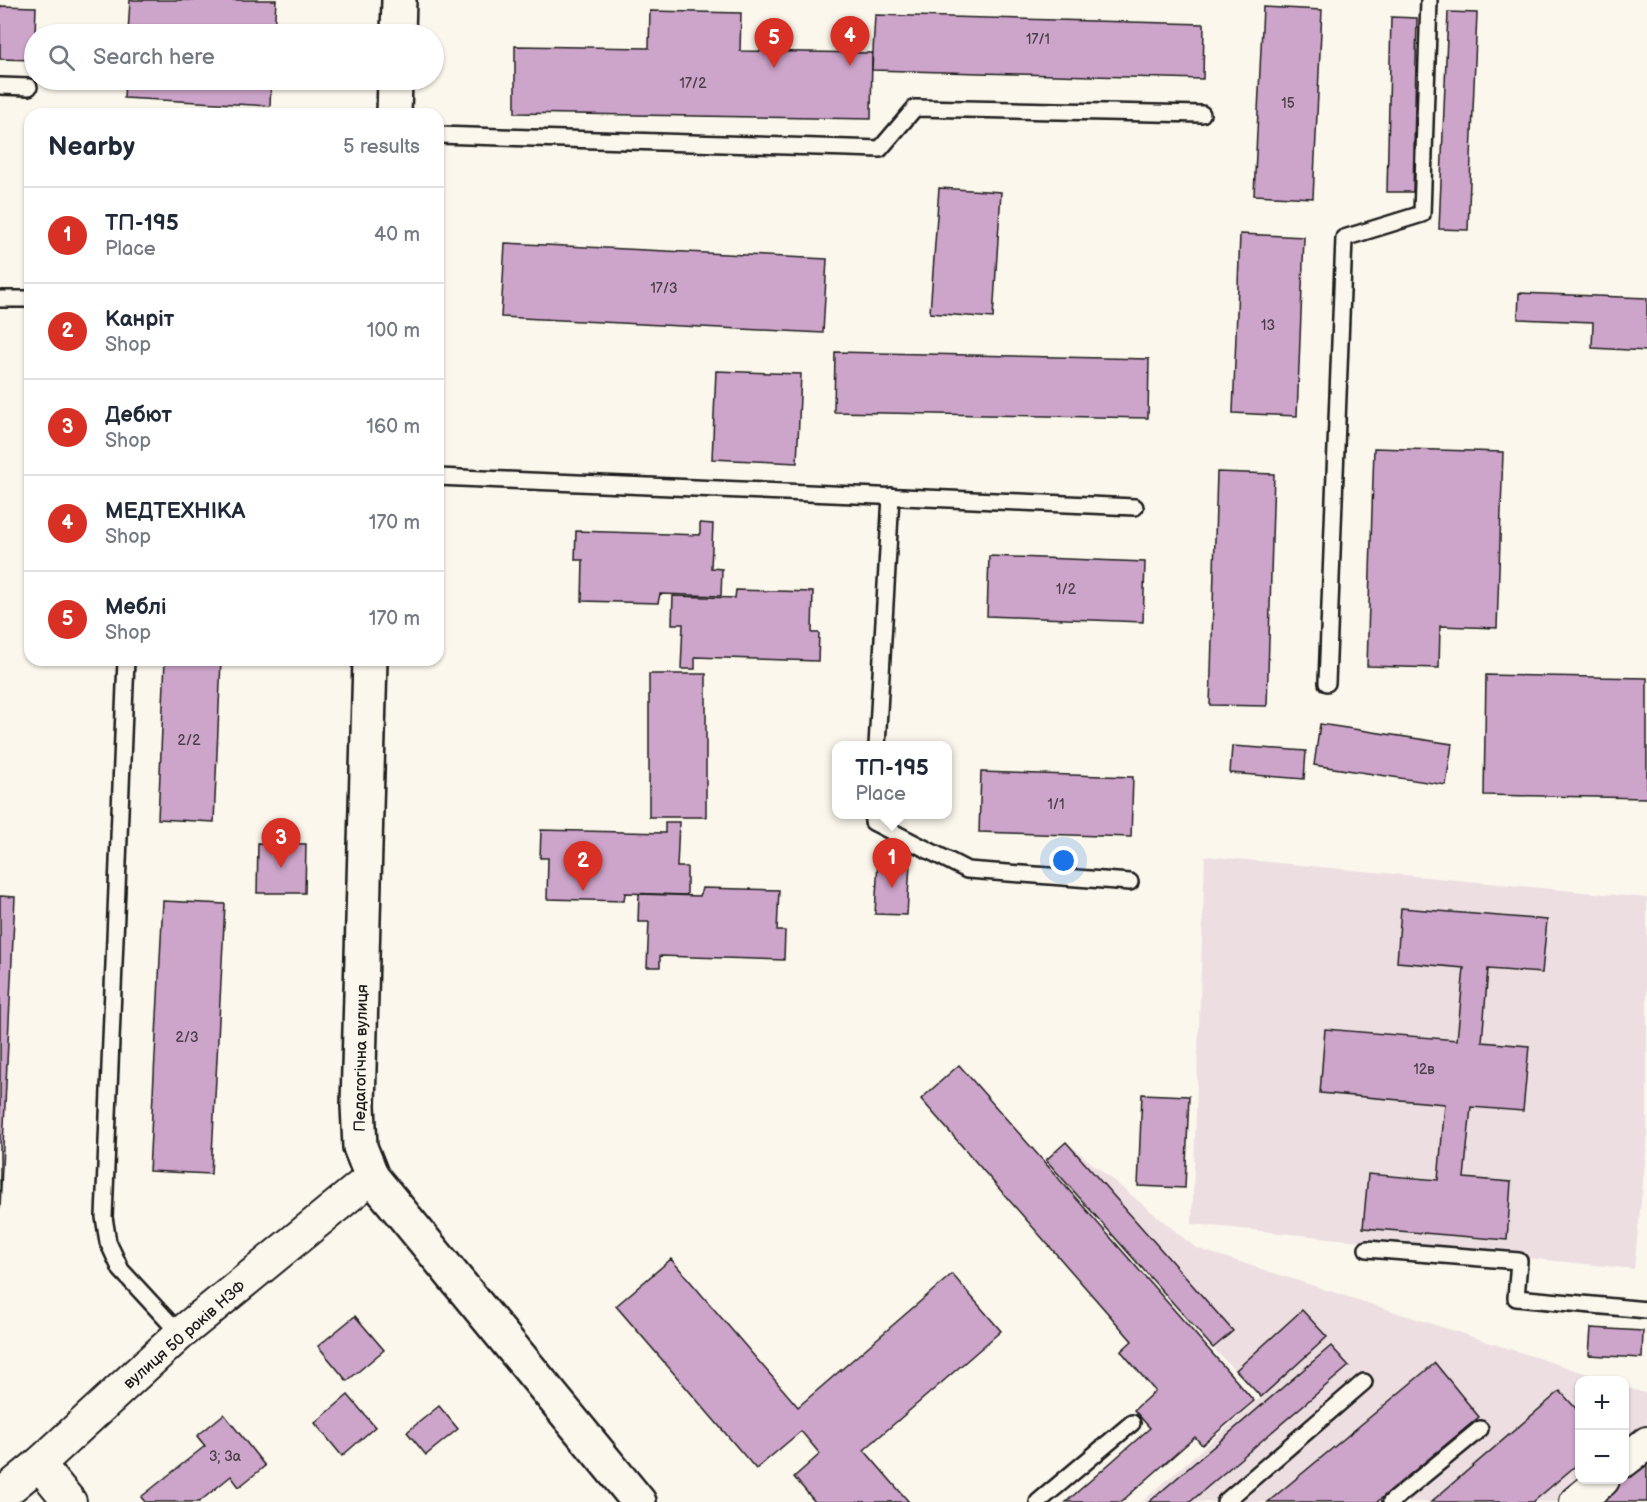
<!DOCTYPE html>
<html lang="en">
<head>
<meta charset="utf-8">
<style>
	:root { --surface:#fff; --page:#f6f6f7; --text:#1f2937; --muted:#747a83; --line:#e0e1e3; --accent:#d93025 }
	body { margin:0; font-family:"Balsamiq Sans",sans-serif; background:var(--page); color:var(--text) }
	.controls { position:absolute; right:18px; bottom:18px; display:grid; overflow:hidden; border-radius:12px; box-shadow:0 2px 4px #0004 }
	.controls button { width:54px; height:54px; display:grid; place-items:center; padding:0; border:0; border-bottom:2px solid var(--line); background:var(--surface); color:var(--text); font:30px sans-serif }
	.you { position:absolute; left:1064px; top:861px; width:21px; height:21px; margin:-15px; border:4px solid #fff; border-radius:50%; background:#1a73e8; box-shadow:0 0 0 9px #1a73e833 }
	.badge { display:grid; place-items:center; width:39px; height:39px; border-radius:50%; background:var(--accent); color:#fff; font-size:20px; font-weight:700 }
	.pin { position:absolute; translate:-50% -50px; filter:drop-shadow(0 2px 3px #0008) }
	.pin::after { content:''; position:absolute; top:32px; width:21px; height:18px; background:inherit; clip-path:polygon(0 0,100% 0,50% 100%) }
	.popup { position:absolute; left:832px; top:741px; width:120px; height:78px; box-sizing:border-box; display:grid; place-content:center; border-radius:12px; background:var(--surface); filter:drop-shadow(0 2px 4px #0005); font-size:20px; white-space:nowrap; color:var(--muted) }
	.popup b { font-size:22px; color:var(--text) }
	.popup::after { content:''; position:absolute; left:50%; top:100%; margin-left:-12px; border:12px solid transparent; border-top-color:var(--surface) }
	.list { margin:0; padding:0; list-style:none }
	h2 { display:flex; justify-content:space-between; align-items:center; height:78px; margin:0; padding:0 24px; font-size:26px }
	h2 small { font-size:20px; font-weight:400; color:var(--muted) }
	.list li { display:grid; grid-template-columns:39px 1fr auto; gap:18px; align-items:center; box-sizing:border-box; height:96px; padding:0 24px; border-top:2px solid var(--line) }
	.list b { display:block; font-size:22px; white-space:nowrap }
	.list p { margin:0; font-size:20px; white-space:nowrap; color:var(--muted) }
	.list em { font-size:20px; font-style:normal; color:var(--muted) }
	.icon { flex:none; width:33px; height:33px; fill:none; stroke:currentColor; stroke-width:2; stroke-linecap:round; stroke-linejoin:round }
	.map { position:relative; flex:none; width:1647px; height:1502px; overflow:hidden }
	.search { position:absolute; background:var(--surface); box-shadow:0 2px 4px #0004; left:24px; top:24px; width:420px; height:66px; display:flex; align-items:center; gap:15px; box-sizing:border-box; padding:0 21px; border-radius:33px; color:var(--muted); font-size:22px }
	.panel { position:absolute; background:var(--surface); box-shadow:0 2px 4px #0004; left:24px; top:108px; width:420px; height:558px; border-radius:18px }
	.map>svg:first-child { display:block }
	.built { fill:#eddee2 }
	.building { fill:#cda4ca; stroke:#1c1c1c; stroke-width:1.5 }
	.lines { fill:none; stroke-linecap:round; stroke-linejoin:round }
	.service-casing { stroke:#1c1c1c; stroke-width:20 }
	.minor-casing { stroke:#1c1c1c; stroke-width:36 }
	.secondary-casing { stroke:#1c1c1c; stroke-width:38 }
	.service { stroke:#fbf7ec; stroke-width:15 }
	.minor { stroke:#fbf7ec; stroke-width:32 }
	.secondary { stroke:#fbf7ec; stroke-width:33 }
	.labels { text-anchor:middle; stroke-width:6; stroke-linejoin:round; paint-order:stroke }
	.number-label { font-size:14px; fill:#483e48 }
	.street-label { font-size:16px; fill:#1c1c1c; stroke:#fbf7ec }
</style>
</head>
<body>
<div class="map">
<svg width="1647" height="1502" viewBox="0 0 1647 1502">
	<rect width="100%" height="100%" fill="#fbf7ec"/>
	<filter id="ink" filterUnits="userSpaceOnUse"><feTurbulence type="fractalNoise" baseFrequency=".0167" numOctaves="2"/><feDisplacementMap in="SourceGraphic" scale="12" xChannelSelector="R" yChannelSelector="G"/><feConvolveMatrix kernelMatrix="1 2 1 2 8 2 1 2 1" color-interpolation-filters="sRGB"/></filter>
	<g filter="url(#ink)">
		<!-- built -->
		<g class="built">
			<polygon points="1205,856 1647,898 1647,1143 1634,1269 1192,1224"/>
			<polygon points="1066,1142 1196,1248 1606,1380 1580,1380 1580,1480 1624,1480 1625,1387 1647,1394 1647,1502 1142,1502 1261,1397 1213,1348 1046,1160"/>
		</g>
		<!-- building -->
		<g class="building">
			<polygon points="130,0 276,0 274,34 128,34"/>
			<polygon points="0,6 36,7 34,60 0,59"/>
			<polygon points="1263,7 1322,10 1313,198 1254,195"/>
			<polygon points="650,11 741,13 740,51 872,53 871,119 515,113 515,46 649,48"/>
			<polygon points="1448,12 1477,13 1468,230 1439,229"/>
			<polygon points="875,15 1204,24 1203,79 872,70"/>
			<polygon points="1391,17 1417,18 1413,192 1387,192"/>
			<polygon points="125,80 271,80 270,106 124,98"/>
			<polygon points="939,188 1001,192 993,318 930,313"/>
			<polygon points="1240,234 1304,237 1297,416 1233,413"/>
			<polygon points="505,243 827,259 823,333 501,317"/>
			<polygon points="1519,293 1647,298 1647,351 1592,348 1593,322 1518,319"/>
			<polygon points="835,352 1149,359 1148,418 834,412"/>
			<polygon points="716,371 801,374 797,463 712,459"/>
			<polygon points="1374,448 1503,452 1497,628 1440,626 1439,668 1367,666"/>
			<polygon points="1217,472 1274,474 1267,706 1210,705"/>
			<polygon points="700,523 713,524 711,568 722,569 721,596 660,594 658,603 582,601 583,560 575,560 576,531 700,535"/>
			<polygon points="989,556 1145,562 1143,622 987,616"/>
			<polygon points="736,590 813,592 812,633 819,633 818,661 695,657 695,669 681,669 683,624 672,624 673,596 735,598"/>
			<polygon points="165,660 221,660 214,822 158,819"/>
			<rect x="649" y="674" width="57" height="143"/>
			<polygon points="1486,675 1647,678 1647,798 1484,795"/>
			<polygon points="1320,724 1452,744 1446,785 1314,765"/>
			<polygon points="1232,746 1306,751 1304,779 1230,773"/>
			<polygon points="981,772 1133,777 1131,837 979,832"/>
			<polygon points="665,822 679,822 677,867 687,867 687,895 625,893 624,901 547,899 548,858 540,858 541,830 665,833"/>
			<polygon points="258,843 306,844 305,893 257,893"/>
			<polygon points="878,861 910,863 907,915 875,914"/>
			<polygon points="702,888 779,890 777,931 785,931 784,960 660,956 660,967 647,967 649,922 638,922 639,894 700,896"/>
			<polygon points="0,896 15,897 0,1208"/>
			<polygon points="163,901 225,904 211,1174 149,1171"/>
			<polygon points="1401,908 1547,920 1542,973 1488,969 1482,1042 1529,1046 1523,1111 1471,1107 1464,1178 1511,1182 1507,1240 1363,1228 1368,1174 1438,1180 1445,1104 1320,1093 1325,1029 1457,1040 1464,968 1397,962"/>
			<polygon points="959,1065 1254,1401 1202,1445 1195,1437 1121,1502 1066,1502 1150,1428 1134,1410 1155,1391 1121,1351 1132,1341 921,1099"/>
			<polygon points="1142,1094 1189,1096 1185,1188 1138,1186"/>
			<polygon points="1066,1142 1233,1331 1213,1348 1046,1160"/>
			<polygon points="671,1259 798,1407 952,1274 1001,1331 864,1450 909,1502 815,1502 794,1477 820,1454 801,1431 756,1469 616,1306"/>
			<polygon points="1302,1310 1327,1337 1261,1397 1236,1370"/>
			<polygon points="355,1316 384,1350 347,1381 318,1346"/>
			<polygon points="1591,1328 1643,1331 1642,1358 1589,1355"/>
			<polygon points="1331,1346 1349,1366 1190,1502 1149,1502"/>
			<polygon points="1435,1363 1479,1417 1377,1502 1268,1502"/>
			<polygon points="1560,1391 1580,1413 1580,1462 1533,1502 1431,1502"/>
			<polygon points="348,1395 375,1427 342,1456 315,1423"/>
			<polygon points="439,1406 458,1429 426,1455 407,1432"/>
			<polygon points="224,1414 265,1466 239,1487 231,1476 199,1502 145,1502 141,1497 205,1446 197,1436"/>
			<polygon points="1647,1457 1647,1502 1595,1502 1621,1480 1624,1480 1624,1476"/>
		</g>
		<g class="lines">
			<defs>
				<g id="service">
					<polyline points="0,86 29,87"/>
					<polyline points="438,135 880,149 915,108 1202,114"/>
					<polyline points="0,299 30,299"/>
					<polyline points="438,477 1135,507"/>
					<polyline points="126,660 104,1217 108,1242 121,1270 180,1334"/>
					<polyline points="1327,683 1344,238 1422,214 1429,0"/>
					<polyline points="877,746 891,496"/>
					<polyline points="873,814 873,822 967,870 1130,882"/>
					<polyline points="1367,1249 1519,1261 1516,1298 1647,1310"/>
					<polyline points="1038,1502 1132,1423"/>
					<polyline points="1225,1502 1364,1382"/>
					<polyline points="1391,1502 1480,1429"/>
				</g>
				<g id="minor">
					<polyline points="1624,1461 1647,1443"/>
					<polyline points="39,1464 70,1502"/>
					<polyline points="0,1496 39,1464 180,1334 372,1177"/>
					<polyline points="1576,1502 1603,1480"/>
				</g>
				<g id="secondary">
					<polyline points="398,34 399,0"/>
					<polyline points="394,114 395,80"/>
					<polyline points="370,660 358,1105 360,1147 372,1177 639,1502"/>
				</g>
			</defs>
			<!-- service casing -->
			<use href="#service" class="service-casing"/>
			<!-- minor casing -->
			<use href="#minor" class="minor-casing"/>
			<!-- secondary casing -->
			<use href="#secondary" class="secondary-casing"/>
			<!-- service -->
			<use href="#service" class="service"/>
			<!-- minor -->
			<use href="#minor" class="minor"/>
			<!-- secondary -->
			<use href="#secondary" class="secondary"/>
		</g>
	</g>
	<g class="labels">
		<!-- number labels -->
		<g class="number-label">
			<text x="1038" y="44">17/1</text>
			<text x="693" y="88">17/2</text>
			<text x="1288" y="108">15</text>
			<text x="664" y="293">17/3</text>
			<text x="1268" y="330">13</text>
			<text x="1066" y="594">1/2</text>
			<text x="189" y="745">2/2</text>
			<text x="1056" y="809">1/1</text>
			<text x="187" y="1042">2/3</text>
			<text x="1424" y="1074">12в</text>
			<text x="225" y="1461">3; 3а</text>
		</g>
		<!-- street labels -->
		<g class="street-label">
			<text transform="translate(360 1058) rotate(-89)" y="6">Педагогічна вулиця</text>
			<text transform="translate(184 1334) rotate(-41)" y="6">вулиця 50 років НЗФ</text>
		</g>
	</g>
</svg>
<div class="controls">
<button>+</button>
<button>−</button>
</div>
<div class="you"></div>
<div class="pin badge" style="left:892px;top:888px">1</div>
<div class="popup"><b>ТП-195</b>Place</div>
<div class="pin badge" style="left:583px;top:891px">2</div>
<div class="pin badge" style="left:281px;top:868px">3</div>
<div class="pin badge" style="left:850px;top:66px">4</div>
<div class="pin badge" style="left:774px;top:68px">5</div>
<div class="search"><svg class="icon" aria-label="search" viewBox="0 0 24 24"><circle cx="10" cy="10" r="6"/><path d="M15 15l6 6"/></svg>Search here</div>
<section class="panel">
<h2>Nearby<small>5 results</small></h2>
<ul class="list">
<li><span class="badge">1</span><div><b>ТП-195</b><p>Place</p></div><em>40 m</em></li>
<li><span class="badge">2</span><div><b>Канріт</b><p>Shop</p></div><em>100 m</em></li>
<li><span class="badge">3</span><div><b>Дебют</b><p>Shop</p></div><em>160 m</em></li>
<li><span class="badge">4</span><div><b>МЕДТЕХНІКА</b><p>Shop</p></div><em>170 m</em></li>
<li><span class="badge">5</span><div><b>Меблі</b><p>Shop</p></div><em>170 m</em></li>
</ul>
</section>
</div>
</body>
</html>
